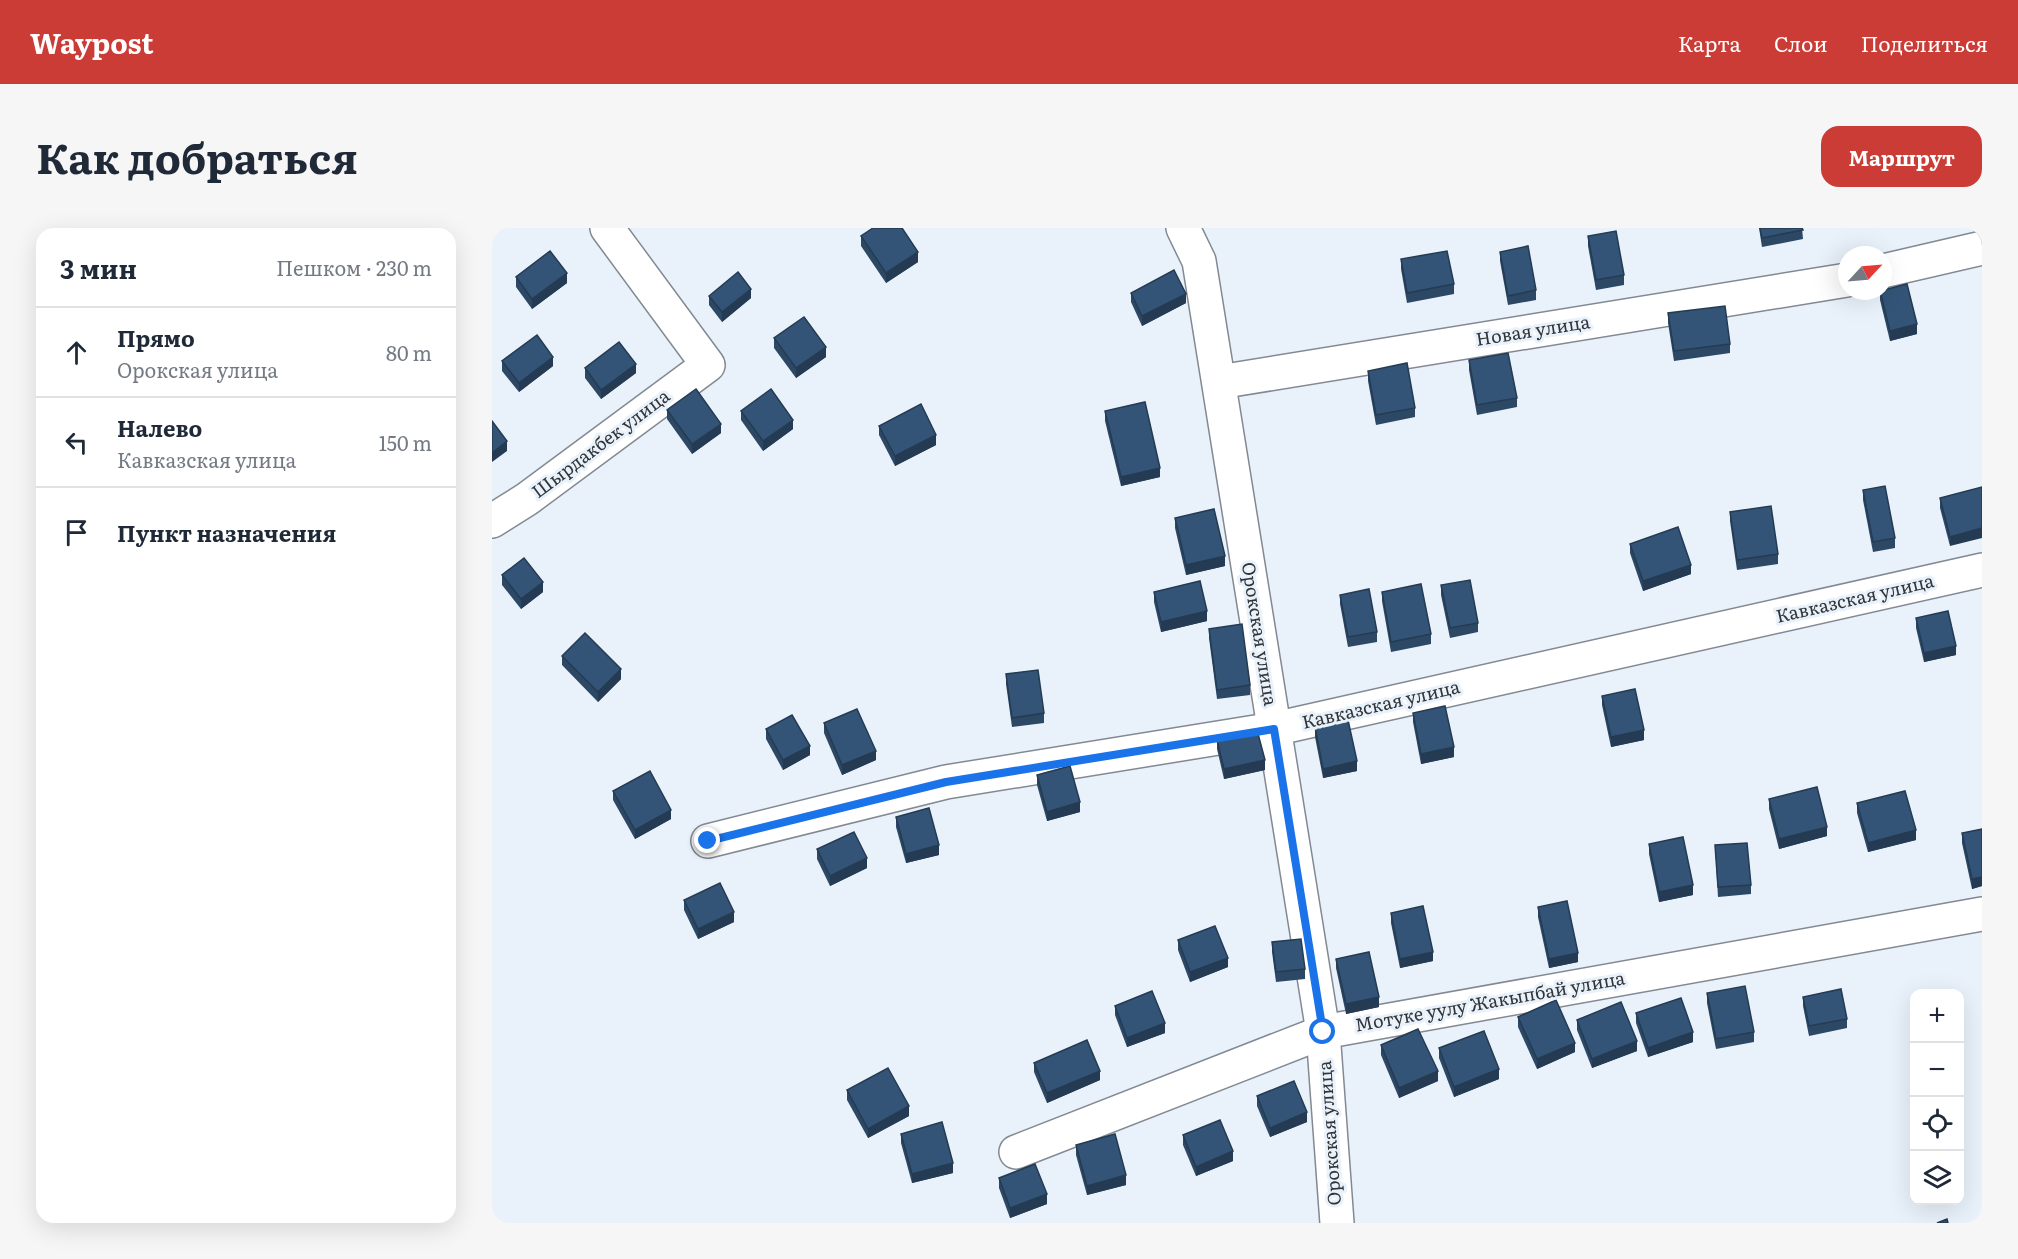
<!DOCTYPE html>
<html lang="ru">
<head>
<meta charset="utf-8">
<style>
	:root { --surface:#fff; --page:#f6f6f7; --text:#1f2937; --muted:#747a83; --line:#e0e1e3; --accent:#cb3c36 }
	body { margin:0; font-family:Literata,serif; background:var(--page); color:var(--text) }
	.controls { position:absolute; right:18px; bottom:18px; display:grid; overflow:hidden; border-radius:12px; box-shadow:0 6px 24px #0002 }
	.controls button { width:54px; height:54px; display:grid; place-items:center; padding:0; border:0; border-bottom:2px solid var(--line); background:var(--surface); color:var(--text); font:30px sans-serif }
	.compass { position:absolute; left:1346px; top:18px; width:54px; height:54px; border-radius:50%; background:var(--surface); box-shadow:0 6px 24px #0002; rotate:64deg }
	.stop { position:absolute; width:18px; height:18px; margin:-14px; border:4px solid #1a73e8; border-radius:50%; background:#fff }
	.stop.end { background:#1a73e8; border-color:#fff; box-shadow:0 2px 6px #0008 }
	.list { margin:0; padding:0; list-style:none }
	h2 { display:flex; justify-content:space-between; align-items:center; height:78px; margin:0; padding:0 24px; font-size:26px }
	h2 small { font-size:20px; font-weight:400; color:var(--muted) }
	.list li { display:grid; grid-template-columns:39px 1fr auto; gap:18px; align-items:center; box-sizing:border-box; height:90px; padding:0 24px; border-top:2px solid var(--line) }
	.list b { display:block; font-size:22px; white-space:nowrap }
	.list p { margin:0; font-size:20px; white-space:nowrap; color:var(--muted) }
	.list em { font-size:20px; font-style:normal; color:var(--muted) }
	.icon { flex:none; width:33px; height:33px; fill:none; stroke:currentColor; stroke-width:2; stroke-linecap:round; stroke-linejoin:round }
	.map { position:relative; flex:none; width:1490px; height:995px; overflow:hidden; border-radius:18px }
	header { display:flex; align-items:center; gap:36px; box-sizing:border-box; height:84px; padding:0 30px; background:var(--accent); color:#fff }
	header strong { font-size:28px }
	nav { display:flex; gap:33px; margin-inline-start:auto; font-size:21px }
	.intro { display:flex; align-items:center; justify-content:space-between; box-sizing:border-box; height:144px; padding:0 36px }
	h1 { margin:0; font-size:42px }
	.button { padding:15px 27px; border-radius:18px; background:var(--accent); color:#fff; font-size:21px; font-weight:700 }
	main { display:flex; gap:36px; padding:0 36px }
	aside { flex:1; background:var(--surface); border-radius:18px; box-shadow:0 6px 24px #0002 }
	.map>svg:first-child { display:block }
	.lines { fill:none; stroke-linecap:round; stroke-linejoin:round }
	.minor-casing { stroke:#828992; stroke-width:36 }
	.minor { stroke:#fff; stroke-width:33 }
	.wall { fill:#2c4865 }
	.shaded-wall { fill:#243b53 }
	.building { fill:#335476; stroke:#243b53; stroke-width:1.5 }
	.route { stroke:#1a73e8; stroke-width:8 }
	.labels { text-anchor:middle; stroke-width:6; stroke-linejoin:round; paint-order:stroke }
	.street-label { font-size:18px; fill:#323538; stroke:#e9f2fb }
</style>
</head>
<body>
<header>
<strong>Waypost</strong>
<nav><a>Карта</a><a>Слои</a><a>Поделиться</a></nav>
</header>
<div class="intro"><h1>Как добраться</h1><a class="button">Маршрут</a></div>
<main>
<aside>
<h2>3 мин<small>Пешком · 230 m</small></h2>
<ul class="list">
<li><svg class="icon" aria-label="ahead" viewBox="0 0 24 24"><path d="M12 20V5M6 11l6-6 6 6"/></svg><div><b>Прямо</b><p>Орокская улица</p></div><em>80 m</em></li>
<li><svg class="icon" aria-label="left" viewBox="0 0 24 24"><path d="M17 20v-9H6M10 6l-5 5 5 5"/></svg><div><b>Налево</b><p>Кавказская улица</p></div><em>150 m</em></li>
<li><svg class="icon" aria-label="arrive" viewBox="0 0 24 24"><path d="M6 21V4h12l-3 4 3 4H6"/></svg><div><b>Пункт назначения</b></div></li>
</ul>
</aside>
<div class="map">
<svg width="1490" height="995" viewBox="0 0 1490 995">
	<rect width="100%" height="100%" fill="#e9f2fb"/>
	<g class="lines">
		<defs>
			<g id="minor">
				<polyline points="691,0 707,33 831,804 845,995"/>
				<polyline points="1391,43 1490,20"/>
				<polyline points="727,154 1355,52"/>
				<polyline points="0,293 35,271 216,137 115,0"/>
				<polyline points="216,613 454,554 782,501 1490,342"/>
				<polyline points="524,924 831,804 1490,686"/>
			</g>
		</defs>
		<!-- minor casing -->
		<use href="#minor" class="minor-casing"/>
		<!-- minor -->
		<use href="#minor" class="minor"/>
	</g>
	<!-- wall -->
	<g class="wall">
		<polygon points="1267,0 1310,0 1311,11 1270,19"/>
		<polygon points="369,8 426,34 394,55 369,18"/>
		<polygon points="1096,8 1132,47 1132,57 1104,62 1096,18"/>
		<polygon points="1008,24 1044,62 1044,72 1016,77 1008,33"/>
		<polygon points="909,31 962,56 962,66 915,75 909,41"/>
		<polygon points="24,49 75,55 40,81 24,59"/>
		<polygon points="1388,63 1425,106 1398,113 1388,72"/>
		<polygon points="639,65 694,75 650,98 639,74"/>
		<polygon points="217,68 259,70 230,94 217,77"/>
		<polygon points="1176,85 1238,116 1238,125 1182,133 1176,95"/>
		<polygon points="282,110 334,129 304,150 282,120"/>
		<polygon points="977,132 1025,170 1025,179 985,187 977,142"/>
		<polygon points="10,133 61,138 27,164 10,143"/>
		<polygon points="93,140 144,145 109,171 93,150"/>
		<polygon points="876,143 923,180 923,189 884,197 876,153"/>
		<polygon points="175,182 229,205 200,226 175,191"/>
		<polygon points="249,183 301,201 271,223 249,192"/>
		<polygon points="613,183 668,249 629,258 613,193"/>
		<polygon points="387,198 444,217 403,238 387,207"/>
		<polygon points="1490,259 1458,318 1448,280 1448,270"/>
		<polygon points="1371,262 1403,310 1403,320 1381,324 1371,272"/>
		<polygon points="1238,284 1286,326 1286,336 1245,342 1238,293"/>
		<polygon points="683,290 733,338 694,347 683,300"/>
		<polygon points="1138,316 1199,346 1151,363 1138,325"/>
		<polygon points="10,347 51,364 29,381 10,357"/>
		<polygon points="949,357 986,395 986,404 958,410 949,367"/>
		<polygon points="662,364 715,393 669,404 662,374"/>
		<polygon points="890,364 939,406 939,416 899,424 890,373"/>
		<polygon points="848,367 885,404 885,414 856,419 848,376"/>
		<polygon points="1424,390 1464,427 1432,434 1424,400"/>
		<polygon points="717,401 758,457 758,467 725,471 717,410"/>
		<polygon points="70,428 129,451 106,474 70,437"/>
		<polygon points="514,446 552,485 552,495 520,499 514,456"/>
		<polygon points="1110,468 1152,512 1119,519 1110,477"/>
		<polygon points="921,485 962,529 929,536 921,494"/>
		<polygon points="332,495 384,532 350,547 332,505"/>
		<polygon points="823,499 865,543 831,550 823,509"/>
		<polygon points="274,501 318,527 291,542 274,511"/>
		<polygon points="725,512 773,542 732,551 725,521"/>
		<polygon points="545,547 588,584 555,593 545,557"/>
		<polygon points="121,563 179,591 143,611 121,572"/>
		<polygon points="1277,571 1335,608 1287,621 1277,581"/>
		<polygon points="1365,575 1424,612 1376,624 1365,585"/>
		<polygon points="404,589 447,627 414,635 404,599"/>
		<polygon points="1490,601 1490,658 1480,661 1470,615 1470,605"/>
		<polygon points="1157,616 1201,667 1167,674 1157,626"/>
		<polygon points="1223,617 1259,657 1259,666 1226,669"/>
		<polygon points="325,621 375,640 338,658 325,631"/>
		<polygon points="192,672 242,694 206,711 192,682"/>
		<polygon points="1046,679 1086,734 1057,740 1046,689"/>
		<polygon points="899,685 941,733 908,740 899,695"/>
		<polygon points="686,712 736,739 698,754 686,722"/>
		<polygon points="780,714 813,741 813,751 784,754 780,724"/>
		<polygon points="844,731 887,779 854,786 844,740"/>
		<polygon points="1215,765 1262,804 1262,814 1224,821 1215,775"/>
		<polygon points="1311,769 1355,791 1355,800 1317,808 1311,778"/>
		<polygon points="623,778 673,805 635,819 623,787"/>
		<polygon points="1144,785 1201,814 1156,829 1144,795"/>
		<polygon points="1026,789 1083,824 1045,841 1026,799"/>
		<polygon points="1085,792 1145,823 1100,840 1085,802"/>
		<polygon points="889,817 946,853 907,870 889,827"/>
		<polygon points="947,820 1007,851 962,869 947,830"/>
		<polygon points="542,835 608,852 555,875 542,844"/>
		<polygon points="355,862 417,888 376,910 355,872"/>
		<polygon points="765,868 815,894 778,909 765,878"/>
		<polygon points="409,906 461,945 420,955 409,915"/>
		<polygon points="691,907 741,933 704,948 691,917"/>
		<polygon points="584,917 634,957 595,967 584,927"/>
		<polygon points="507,950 555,976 518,990 507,960"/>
	</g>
	<!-- shaded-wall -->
	<g class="shaded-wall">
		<polygon points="426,24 426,34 394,55 394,45"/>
		<polygon points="75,45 75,55 40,81 40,71"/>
		<polygon points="259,61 259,70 230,94 230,84"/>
		<polygon points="694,66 694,75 650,98 650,88"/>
		<polygon points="1425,96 1425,106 1398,113 1398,103"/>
		<polygon points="334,119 334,129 304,150 304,140"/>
		<polygon points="61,129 61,138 27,164 27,155"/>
		<polygon points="144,136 144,145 109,171 109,162"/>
		<polygon points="301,192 301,201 271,223 271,213"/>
		<polygon points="229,196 229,205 200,226 200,216"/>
		<polygon points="444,207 444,217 403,238 403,228"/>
		<polygon points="15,213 15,223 0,234 0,225"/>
		<polygon points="668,240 668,249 629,258 629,249"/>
		<polygon points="1490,300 1490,310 1458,318 1458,309"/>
		<polygon points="733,328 733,338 694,347 694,337"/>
		<polygon points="1199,337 1199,346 1151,363 1151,353"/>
		<polygon points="51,354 51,364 29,381 29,371"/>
		<polygon points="715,383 715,393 669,404 669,394"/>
		<polygon points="1464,418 1464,427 1432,434 1432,425"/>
		<polygon points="129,441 129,451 106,474 106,464"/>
		<polygon points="1152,502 1152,512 1119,519 1119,509"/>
		<polygon points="318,518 318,527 291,542 291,532"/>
		<polygon points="962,519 962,529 929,536 929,526"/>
		<polygon points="384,523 384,532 350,547 350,537"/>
		<polygon points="773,532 773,542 732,551 732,541"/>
		<polygon points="865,533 865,543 831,550 831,541"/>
		<polygon points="588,574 588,584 555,593 555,584"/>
		<polygon points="179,582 179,591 143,611 143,602"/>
		<polygon points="1335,599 1335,608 1287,621 1287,611"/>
		<polygon points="1424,602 1424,612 1376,624 1376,615"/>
		<polygon points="447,617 447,627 414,635 414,626"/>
		<polygon points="375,630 375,640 338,658 338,648"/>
		<polygon points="1490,649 1490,658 1480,661 1480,651"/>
		<polygon points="1201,657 1201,667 1167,674 1167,664"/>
		<polygon points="242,684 242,694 206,711 206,701"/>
		<polygon points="941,724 941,733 908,740 908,731"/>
		<polygon points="1086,725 1086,734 1057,740 1057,731"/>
		<polygon points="736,730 736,739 698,754 698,744"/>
		<polygon points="887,769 887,779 854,786 854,776"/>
		<polygon points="673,795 673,805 635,819 635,810"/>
		<polygon points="1201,804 1201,814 1156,829 1156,820"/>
		<polygon points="1145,813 1145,823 1100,840 1100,831"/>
		<polygon points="1083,815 1083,824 1045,841 1045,831"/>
		<polygon points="1007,841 1007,851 962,869 962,859"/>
		<polygon points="608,843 608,852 555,875 555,865"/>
		<polygon points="946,843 946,853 907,870 907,860"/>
		<polygon points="417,878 417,888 376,910 376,901"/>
		<polygon points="815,884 815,894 778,909 778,900"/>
		<polygon points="741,923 741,933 704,948 704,939"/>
		<polygon points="461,935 461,945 420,955 420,946"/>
		<polygon points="634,947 634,957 595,967 595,958"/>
		<polygon points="555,966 555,976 518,990 518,980"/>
	</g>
	<!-- building -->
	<g class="building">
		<polygon points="381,0 410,0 426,24 394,45 369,8"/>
		<polygon points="1268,0 1310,0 1311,2 1270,10"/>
		<polygon points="1124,3 1132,47 1104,52 1096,8"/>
		<polygon points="1036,18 1044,62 1016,68 1008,24"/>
		<polygon points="58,23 75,45 40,71 24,49"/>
		<polygon points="955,23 962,56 915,65 909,31"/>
		<polygon points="682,42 694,66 650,88 639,65"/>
		<polygon points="246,44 259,61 230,84 217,68"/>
		<polygon points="1415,56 1425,96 1398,103 1388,63"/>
		<polygon points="1233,78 1238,116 1182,123 1176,85"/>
		<polygon points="312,89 334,119 304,140 282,110"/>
		<polygon points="45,107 61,129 27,155 10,133"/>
		<polygon points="127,114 144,136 109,162 93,140"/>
		<polygon points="1016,125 1025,170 985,177 977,132"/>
		<polygon points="915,135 923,180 884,187 876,143"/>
		<polygon points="204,161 229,196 200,216 175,182"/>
		<polygon points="279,161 301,192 271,213 249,183"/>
		<polygon points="653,174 668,240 629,249 613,183"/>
		<polygon points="429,176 444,207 403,228 387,198"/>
		<polygon points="0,193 15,213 0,225"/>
		<polygon points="1393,258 1403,310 1381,314 1371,262"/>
		<polygon points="1490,259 1490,300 1458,309 1448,270"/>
		<polygon points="1279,278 1286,326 1245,332 1238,284"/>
		<polygon points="722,281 733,328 694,337 683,290"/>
		<polygon points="1186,299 1199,337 1151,353 1138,316"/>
		<polygon points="32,330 51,354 29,371 10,347"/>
		<polygon points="978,352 986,395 958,400 949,357"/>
		<polygon points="708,353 715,383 669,394 662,364"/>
		<polygon points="929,356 939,406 899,414 890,364"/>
		<polygon points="877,361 885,404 856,409 848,367"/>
		<polygon points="1456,383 1464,418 1432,425 1424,390"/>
		<polygon points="750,396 758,457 725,462 717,401"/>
		<polygon points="93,405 129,441 106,464 70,428"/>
		<polygon points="546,442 552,485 520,490 514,446"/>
		<polygon points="1143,461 1152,502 1119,509 1110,468"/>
		<polygon points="953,478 962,519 929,526 921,485"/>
		<polygon points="365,481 384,523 350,537 332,495"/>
		<polygon points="300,487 318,518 291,532 274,501"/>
		<polygon points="856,492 865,533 831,541 823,499"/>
		<polygon points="765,502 773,532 732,541 725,512"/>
		<polygon points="578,538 588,574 555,584 545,547"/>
		<polygon points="158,543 179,582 143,602 121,563"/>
		<polygon points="1325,559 1335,599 1287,611 1277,571"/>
		<polygon points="1413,563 1424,602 1376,615 1365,575"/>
		<polygon points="437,580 447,617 414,626 404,589"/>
		<polygon points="1490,601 1490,649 1480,651 1470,605"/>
		<polygon points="362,604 375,630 338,648 325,621"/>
		<polygon points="1191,609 1201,657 1167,664 1157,616"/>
		<polygon points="1255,615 1259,657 1226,659 1223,617"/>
		<polygon points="228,655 242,684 206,701 192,672"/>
		<polygon points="1075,673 1086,725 1057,731 1046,679"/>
		<polygon points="931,678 941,724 908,731 899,685"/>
		<polygon points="723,698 736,730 698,744 686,712"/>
		<polygon points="809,711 813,741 784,744 780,714"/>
		<polygon points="877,724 887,769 854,776 844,731"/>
		<polygon points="1253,758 1262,804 1224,811 1215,765"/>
		<polygon points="1349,761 1355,791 1317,798 1311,769"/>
		<polygon points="660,763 673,795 635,810 623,778"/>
		<polygon points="1189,770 1201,804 1156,820 1144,785"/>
		<polygon points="1064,772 1083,815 1045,831 1026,789"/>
		<polygon points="1129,774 1145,813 1100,831 1085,792"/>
		<polygon points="926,801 946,843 907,860 889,817"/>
		<polygon points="992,803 1007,841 962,859 947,820"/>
		<polygon points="595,812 608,843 555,865 542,835"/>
		<polygon points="396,840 417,878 376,901 355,862"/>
		<polygon points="802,853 815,884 778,900 765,868"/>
		<polygon points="728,892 741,923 704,939 691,907"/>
		<polygon points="450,894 461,935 420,946 409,906"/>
		<polygon points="623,906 634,947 595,958 584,917"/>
		<polygon points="543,936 555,966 518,980 507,950"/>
		<polygon points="1455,991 1456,995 1445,995"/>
	</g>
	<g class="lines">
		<!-- route -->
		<polyline class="route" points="216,613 454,554 782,501 831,804"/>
	</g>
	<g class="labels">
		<!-- street labels -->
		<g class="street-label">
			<text transform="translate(1041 103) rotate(-9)" y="6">Новая улица</text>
			<text transform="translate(109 216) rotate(-37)" y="6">Шырдакбек улица</text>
			<text transform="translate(1363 371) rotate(-13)" y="6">Кавказская улица</text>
			<text transform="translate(767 406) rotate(81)" y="6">Орокская улица</text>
			<text transform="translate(889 477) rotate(-13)" y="6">Кавказская улица</text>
			<text transform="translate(998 774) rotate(-10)" y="6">Мотуке уулу Жакыпбай улица</text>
			<text transform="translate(838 905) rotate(-94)" y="6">Орокская улица</text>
		</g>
	</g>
</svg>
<div class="controls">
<button>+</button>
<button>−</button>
<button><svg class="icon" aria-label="locate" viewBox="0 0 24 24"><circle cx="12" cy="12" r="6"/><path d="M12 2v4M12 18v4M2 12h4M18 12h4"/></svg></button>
<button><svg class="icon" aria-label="layers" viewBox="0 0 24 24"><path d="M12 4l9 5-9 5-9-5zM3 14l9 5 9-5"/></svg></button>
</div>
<svg class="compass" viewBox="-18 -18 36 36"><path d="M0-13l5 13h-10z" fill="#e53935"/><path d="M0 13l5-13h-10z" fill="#747a83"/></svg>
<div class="stop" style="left:831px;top:804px"></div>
<div class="stop end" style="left:216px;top:613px"></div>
</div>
</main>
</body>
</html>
